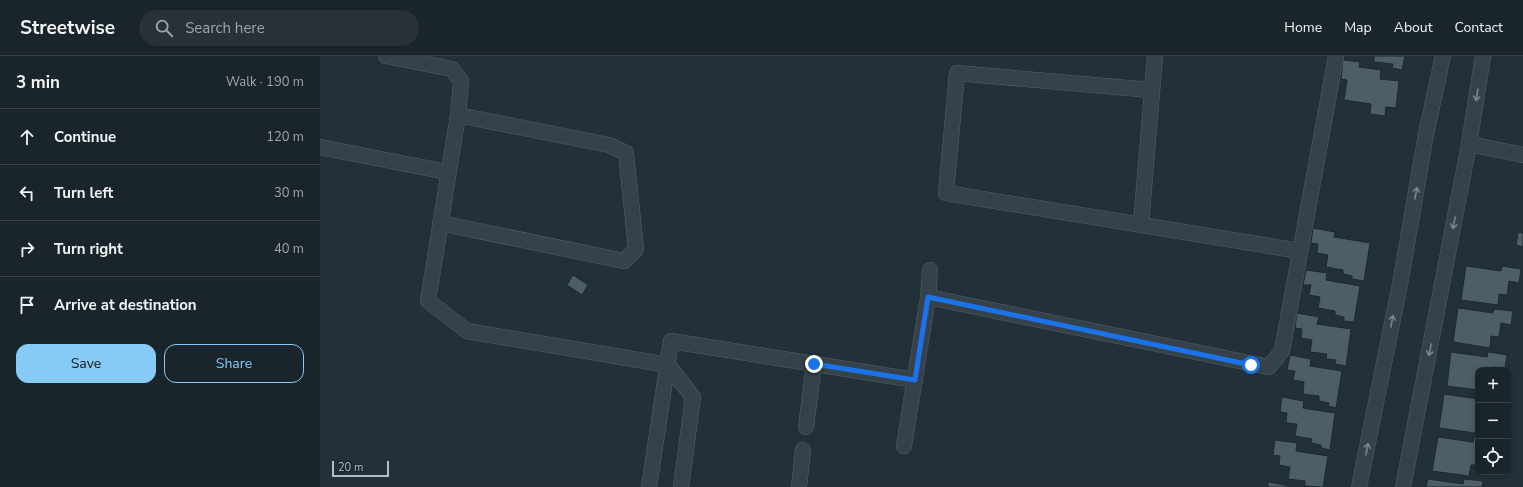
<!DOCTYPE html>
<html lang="en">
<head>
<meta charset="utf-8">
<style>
	:root { --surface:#1a252b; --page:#273137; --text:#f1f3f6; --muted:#9fa5a9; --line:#384247; --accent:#86cbf5 }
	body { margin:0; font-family:"Nunito Sans",sans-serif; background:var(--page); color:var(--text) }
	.controls { position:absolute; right:12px; bottom:12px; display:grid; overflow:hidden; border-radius:8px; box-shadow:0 2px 6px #0003 }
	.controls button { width:36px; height:36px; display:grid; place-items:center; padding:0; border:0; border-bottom:1px solid var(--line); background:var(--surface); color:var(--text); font:20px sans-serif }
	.scale { position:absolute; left:12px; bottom:10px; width:57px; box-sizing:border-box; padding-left:4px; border:2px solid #b0bdc5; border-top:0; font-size:11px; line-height:14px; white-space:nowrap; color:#b0bdc5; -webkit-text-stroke:3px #1b272e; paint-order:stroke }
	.stop { position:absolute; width:12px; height:12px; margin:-9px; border:3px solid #1a73e8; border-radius:50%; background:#fff }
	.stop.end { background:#1a73e8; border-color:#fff; box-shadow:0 1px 4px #0008 }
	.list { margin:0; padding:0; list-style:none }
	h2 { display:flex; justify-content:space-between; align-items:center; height:52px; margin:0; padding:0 16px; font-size:17px }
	h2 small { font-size:13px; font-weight:400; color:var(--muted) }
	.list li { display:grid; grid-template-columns:26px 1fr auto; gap:12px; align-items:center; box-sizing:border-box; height:56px; padding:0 16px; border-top:1px solid var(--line) }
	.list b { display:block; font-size:15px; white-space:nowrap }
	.list em { font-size:13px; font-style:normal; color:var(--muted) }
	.actions { display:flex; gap:8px; padding:12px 16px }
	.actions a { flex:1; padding:9px 0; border:1px solid var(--accent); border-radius:12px; text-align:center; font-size:14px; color:var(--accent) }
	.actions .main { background:var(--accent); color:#111 }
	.icon { flex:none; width:22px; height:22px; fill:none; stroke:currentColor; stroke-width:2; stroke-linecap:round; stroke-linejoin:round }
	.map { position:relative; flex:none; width:1203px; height:431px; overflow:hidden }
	header { display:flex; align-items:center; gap:24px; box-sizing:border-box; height:56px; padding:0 20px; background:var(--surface); border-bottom:1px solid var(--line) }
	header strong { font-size:19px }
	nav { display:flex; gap:22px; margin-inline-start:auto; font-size:14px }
	.search { width:280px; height:36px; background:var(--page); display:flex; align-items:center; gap:10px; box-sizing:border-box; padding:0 14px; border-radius:22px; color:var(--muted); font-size:15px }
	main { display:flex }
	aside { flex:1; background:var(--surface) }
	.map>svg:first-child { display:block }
	.building { fill:#4d5e67; stroke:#1d2930 }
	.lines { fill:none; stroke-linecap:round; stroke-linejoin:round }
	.street-casing { stroke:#536067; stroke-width:16 }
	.street { stroke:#364249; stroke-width:15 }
	.oneway { stroke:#79868d }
	.route { stroke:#1a73e8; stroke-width:5 }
</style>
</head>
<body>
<header>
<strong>Streetwise</strong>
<div class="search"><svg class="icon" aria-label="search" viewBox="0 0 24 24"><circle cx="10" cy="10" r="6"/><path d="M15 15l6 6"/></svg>Search here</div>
<nav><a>Home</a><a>Map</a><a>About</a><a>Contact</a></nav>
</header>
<main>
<aside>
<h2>3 min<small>Walk · 190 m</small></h2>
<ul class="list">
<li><svg class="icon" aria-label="ahead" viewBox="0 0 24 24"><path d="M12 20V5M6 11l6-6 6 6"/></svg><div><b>Continue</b></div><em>120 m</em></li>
<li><svg class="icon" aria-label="left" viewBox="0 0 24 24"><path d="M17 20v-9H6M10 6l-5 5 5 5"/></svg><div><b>Turn left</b></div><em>30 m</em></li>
<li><svg class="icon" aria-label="right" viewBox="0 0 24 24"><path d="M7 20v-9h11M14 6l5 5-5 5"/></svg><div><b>Turn right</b></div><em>40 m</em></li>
<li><svg class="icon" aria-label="arrive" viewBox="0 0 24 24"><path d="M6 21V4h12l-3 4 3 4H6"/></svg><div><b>Arrive at destination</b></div></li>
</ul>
<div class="actions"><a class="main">Save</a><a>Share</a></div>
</aside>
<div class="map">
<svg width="1203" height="431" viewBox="0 0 1203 431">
	<rect width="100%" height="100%" fill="#223139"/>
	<!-- building -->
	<g class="building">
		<polygon points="1054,0 1085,0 1082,14 1072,12 1073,8 1054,6"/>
		<polygon points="1023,4 1040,6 1039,11 1061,14 1060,23 1079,25 1076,52 1066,51 1065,60 1050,58 1051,48 1024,44 1027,24 1021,23"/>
		<polygon points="993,172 1015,176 1014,181 1050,187 1044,225 1032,223 1032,220 1023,218 1023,214 1006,211 1008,199 997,197 998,188 991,187"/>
		<polygon points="1198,176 1203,177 1203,191 1196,189"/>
		<polygon points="1146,210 1181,215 1182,210 1201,213 1199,227 1189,225 1187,239 1179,238 1178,249 1141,244"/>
		<polygon points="986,214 1007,217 1006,224 1040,230 1034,266 1024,265 1024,261 1015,259 1015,255 998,252 1000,241 989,239 991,229 983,229"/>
		<polygon points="253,219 268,229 262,239 247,229"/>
		<polygon points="1138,252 1173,257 1174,253 1193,255 1191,269 1181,267 1179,281 1171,280 1170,292 1133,286"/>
		<polygon points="977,257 999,261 997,268 1031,273 1026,310 1015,308 1016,304 1006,303 1007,298 990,296 992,284 981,282 982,273 975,272"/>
		<polygon points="1131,296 1167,301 1168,296 1187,299 1185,312 1174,311 1174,314 1158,314 1158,334 1127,330"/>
		<polygon points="970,299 991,303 990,310 1022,315 1016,352 1008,350 1009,347 999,345 999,340 983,338 984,326 973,324 975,315 967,314"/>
		<polygon points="1124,338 1158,343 1158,366 1155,377 1119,372"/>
		<polygon points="962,341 984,345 983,352 1015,357 1010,394 1001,392 1001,389 991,387 992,383 975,380 977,368 966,367 967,357 960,356"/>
		<polygon points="1118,381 1153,386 1154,381 1158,382 1158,409 1151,409 1149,420 1112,415"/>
		<polygon points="955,384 977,387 976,395 1008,400 1003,431 985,430 985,425 968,423 970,411 959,409 960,400 953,399"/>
		<polygon points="1108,423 1143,428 1144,423 1163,425 1162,431 1106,431"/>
		<polygon points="948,426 970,430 970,431 948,431"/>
	</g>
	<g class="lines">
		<defs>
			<g id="street">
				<polyline points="66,0 132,13 141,25 138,59 108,245 147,275 348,309 373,341 361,431"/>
				<polyline points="831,34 637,17 626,137 980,195"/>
				<polyline points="1149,88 1203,99"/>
				<polyline points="0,91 127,116"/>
				<polyline points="120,167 304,205 316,193 306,97 289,89 138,59"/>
				<polyline points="821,168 835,0"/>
				<polyline points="608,241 949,311 962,295 1016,0"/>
				<polyline points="486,371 494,308"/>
				<polyline points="584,390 608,241 610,214"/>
				<polyline points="329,431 351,285 595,324"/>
				<polyline points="479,431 483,394"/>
				<polyline points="1039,431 1081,223 1106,78 1123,0"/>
				<polyline points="1083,431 1149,88 1163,0"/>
			</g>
		</defs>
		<!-- street casing -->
		<use href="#street" class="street-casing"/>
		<!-- street -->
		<use href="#street" class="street"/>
	</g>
	<!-- one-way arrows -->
	<defs><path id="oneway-shaft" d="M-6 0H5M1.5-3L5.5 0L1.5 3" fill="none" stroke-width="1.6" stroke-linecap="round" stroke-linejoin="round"/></defs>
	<g class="oneway">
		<use href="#oneway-shaft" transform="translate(1157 39) rotate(99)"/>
		<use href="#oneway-shaft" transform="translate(1096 137) rotate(-80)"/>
		<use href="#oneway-shaft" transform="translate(1134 167) rotate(101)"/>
		<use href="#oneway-shaft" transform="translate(1072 265) rotate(-79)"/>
		<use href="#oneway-shaft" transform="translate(1110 294) rotate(101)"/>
		<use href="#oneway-shaft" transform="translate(1047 393) rotate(-79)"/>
	</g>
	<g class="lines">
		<!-- route -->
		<polyline class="route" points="494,308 595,324 608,241 931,309"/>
	</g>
</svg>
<div class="controls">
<button>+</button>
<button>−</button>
<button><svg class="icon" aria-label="locate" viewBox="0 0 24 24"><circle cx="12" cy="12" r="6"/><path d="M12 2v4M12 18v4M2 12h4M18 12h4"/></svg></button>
</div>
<div class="scale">20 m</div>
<div class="stop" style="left:931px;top:309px"></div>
<div class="stop end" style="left:494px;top:308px"></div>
</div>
</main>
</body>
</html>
